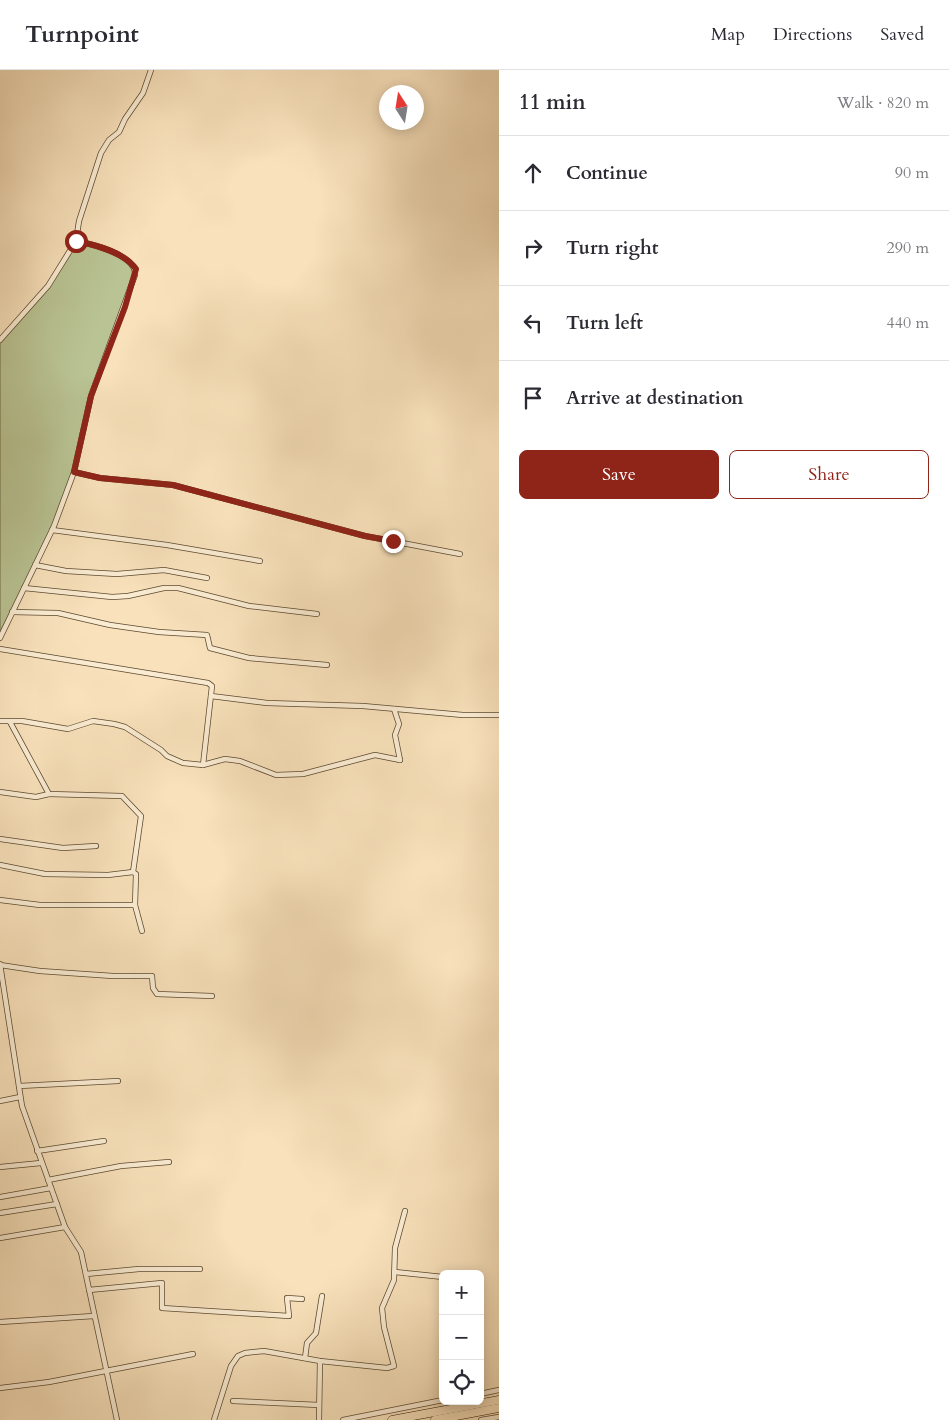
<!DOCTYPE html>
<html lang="en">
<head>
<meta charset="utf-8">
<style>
	:root { --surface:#fff; --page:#f2f2f3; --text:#2b2b33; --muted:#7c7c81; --line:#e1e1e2; --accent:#8f2418 }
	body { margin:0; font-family:Cardo,serif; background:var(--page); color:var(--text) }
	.controls { position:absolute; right:15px; bottom:15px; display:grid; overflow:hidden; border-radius:8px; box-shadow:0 2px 12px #0003 }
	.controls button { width:45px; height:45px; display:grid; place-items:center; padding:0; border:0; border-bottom:1px solid var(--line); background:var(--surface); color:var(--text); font:25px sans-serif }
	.compass { position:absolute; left:379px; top:15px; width:45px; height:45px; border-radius:50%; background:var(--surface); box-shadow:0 2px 12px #0003; rotate:348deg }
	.stop { position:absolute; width:15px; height:15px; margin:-11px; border:4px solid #8f2418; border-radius:50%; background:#fff }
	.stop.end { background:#8f2418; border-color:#fff; box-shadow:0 1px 5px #0008 }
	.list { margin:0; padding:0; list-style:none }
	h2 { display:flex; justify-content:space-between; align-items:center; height:65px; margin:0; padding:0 20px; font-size:21px }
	h2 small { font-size:16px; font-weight:400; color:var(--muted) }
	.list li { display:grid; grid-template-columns:32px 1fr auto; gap:15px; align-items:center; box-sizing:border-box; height:75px; padding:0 20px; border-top:1px solid var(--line) }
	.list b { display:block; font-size:19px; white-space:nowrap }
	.list em { font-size:16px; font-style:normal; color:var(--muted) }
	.actions { display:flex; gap:10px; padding:15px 20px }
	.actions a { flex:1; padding:11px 0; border:1px solid var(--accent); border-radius:8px; text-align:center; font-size:18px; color:var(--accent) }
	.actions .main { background:var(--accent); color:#fff }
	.icon { flex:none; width:28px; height:28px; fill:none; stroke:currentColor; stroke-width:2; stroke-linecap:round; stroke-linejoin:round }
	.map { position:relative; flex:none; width:499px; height:1350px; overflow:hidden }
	header { display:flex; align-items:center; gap:30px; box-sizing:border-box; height:70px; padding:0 25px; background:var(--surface); border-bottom:1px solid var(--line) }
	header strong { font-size:24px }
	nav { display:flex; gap:28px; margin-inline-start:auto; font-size:18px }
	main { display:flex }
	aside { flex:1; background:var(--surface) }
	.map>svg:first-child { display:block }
	.green { fill:#b9c393; stroke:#706c4a }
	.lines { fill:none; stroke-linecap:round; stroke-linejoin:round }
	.minor-casing { stroke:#5c492f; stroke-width:6 }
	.trunk-casing { stroke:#281600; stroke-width:9 }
	.minor { stroke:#faecd3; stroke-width:4.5 }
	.trunk { stroke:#f8e1bb; stroke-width:8 }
	.route { stroke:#8f2418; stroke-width:6 }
</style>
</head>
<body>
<header>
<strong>Turnpoint</strong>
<nav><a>Map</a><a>Directions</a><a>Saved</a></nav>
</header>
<main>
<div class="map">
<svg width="499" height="1350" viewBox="0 0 499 1350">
	<rect width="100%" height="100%" fill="#f8e1bb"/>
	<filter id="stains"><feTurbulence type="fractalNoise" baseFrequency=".004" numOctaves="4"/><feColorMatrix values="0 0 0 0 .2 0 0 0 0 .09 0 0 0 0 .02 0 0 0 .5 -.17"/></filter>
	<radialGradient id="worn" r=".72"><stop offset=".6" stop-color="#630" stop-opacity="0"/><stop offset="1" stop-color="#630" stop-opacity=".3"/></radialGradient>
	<!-- green -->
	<polygon class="green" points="76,171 119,184 135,199 91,326 74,402 54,456 0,568 0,270 48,216"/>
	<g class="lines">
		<defs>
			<g id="minor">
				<polyline points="0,270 48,216 76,171 79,151 101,83 109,70 119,62 125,49 143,23 151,0"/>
				<polyline points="74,402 100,408 173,415 365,466 460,484"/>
				<polyline points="52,460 167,475 260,491"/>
				<polyline points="35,495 66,501 117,504 164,500 207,508"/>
				<polyline points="24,518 112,527 128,526 164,518 178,518 249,536 317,544"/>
				<polyline points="12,542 58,543 110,555 159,562 207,565 210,578 249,588 327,595"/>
				<path d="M 0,568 L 54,456 L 74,402 L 91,326 L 135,205 C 137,185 92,174 76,171"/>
				<polyline points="0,579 208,613 212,616 203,695"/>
				<polyline points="211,626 267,633 363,636 463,645 499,645"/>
				<polyline points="394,639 399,654 395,665 400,690"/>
				<polyline points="0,651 22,651 68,659 93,651 114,654 125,657 161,680 167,686 183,693 203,695 225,689 240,691 276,705 303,704 375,685 400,690"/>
				<polyline points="10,652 49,724 122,726 141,746 133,802 136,804 135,835 142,861"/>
				<polyline points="0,722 36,727 49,724"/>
				<polyline points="0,769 63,778 96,776"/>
				<polyline points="0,795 45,804 108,805 133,802"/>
				<polyline points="0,830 40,835 135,835"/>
				<polyline points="0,894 22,1036 65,1157 81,1182 117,1350"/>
				<polyline points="0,895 40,901 113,906 152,906 153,918 157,924 212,926"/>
				<polyline points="19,1016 118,1011"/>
				<polyline points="0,1031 20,1027"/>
				<polyline points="37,1081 104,1071"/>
				<polyline points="0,1097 41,1093"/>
				<polyline points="48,1110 121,1096 169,1092"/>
				<polyline points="0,1127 51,1118"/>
				<polyline points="0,1143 57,1134"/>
				<polyline points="0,1168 65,1157"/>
				<polyline points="395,1202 443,1207"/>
				<polyline points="86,1204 139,1199 200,1199"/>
				<polyline points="89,1220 162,1213 162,1238 289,1246 287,1228 302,1229"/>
				<polyline points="0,1252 94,1246"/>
				<polyline points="305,1288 307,1273 316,1263 322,1226"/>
				<polyline points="0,1318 49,1312 193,1284"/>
				<polyline points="480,1324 499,1320"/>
				<polyline points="233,1331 319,1335"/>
				<polyline points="214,1350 231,1296 238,1286 245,1283 264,1281 320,1291 387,1298 394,1296 384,1257 382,1238 394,1210 395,1178 405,1141"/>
				<polyline points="319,1350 320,1291"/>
				<polyline points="343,1350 443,1330"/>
				<polyline points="481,1350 499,1347"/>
			</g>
			<g id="trunk">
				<polyline points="392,1350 499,1330"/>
				<polyline points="435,1350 499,1338"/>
			</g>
		</defs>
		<!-- minor casing -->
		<use href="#minor" class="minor-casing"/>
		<!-- trunk casing -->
		<use href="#trunk" class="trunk-casing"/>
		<!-- minor -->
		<use href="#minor" class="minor"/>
		<!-- trunk -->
		<use href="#trunk" class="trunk"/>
	</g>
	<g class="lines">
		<!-- route -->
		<path class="route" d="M 76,171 C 96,175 124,182 136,199 L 125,237 L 91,326 L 74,402 L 100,408 L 173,415 L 365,466 L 393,471"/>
	</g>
	<rect width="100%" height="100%" filter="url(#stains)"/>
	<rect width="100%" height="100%" fill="url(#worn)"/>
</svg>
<div class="controls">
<button>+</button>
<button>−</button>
<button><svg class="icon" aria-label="locate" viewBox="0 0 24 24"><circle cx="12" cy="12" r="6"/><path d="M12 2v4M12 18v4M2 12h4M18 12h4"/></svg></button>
</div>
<svg class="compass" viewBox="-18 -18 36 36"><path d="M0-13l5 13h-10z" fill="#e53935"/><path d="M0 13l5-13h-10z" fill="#7c7c81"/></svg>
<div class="stop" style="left:76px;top:171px"></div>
<div class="stop end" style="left:393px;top:471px"></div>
</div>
<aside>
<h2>11 min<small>Walk · 820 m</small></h2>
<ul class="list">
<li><svg class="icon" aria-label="ahead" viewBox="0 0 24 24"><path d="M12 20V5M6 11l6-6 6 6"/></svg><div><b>Continue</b></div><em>90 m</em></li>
<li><svg class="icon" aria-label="right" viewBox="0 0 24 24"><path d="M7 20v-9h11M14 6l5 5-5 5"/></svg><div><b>Turn right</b></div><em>290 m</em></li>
<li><svg class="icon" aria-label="left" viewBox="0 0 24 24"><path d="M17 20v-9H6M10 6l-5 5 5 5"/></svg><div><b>Turn left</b></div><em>440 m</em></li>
<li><svg class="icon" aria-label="arrive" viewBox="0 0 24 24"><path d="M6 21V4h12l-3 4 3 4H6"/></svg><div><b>Arrive at destination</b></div></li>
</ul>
<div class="actions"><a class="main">Save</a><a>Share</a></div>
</aside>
</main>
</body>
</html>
